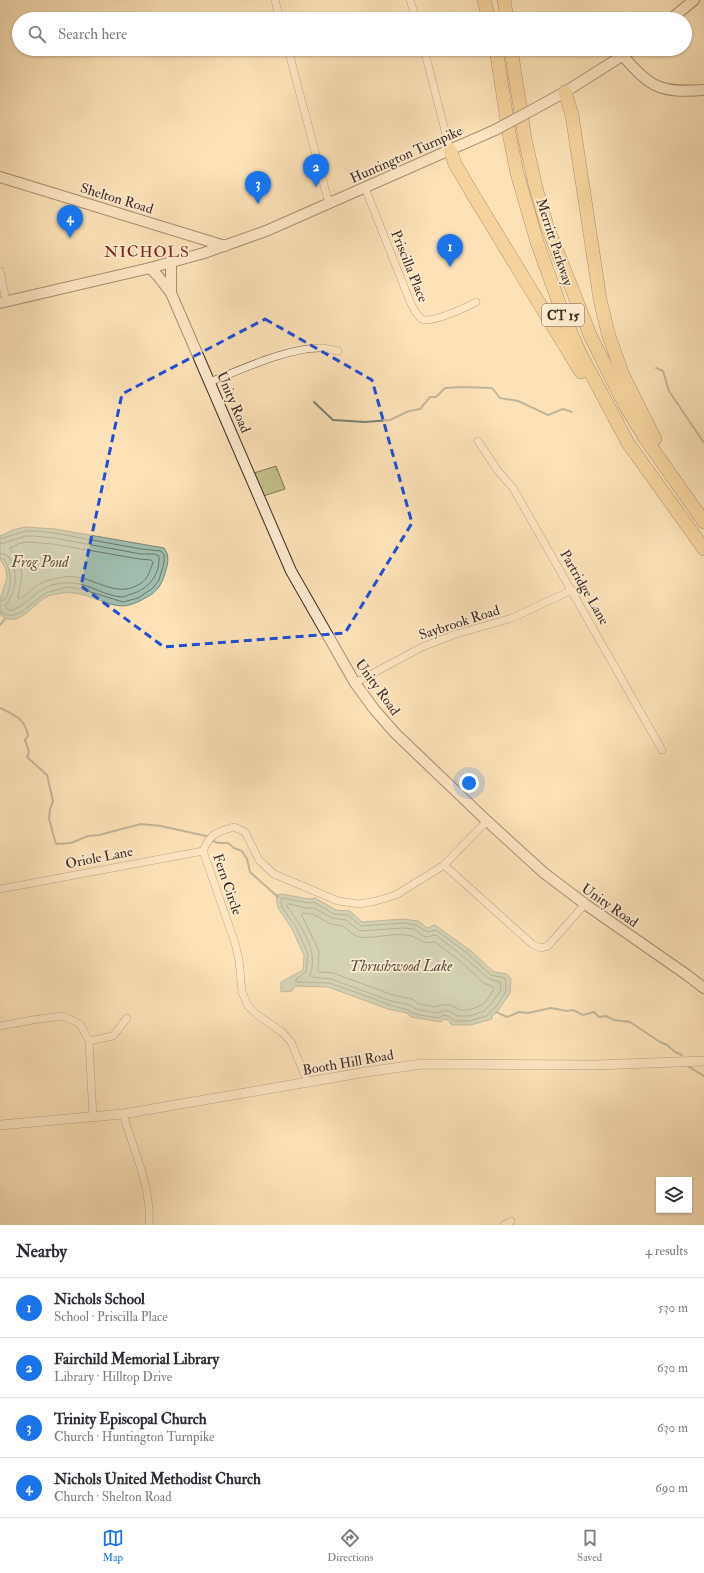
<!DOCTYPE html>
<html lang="en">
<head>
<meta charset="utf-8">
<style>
	:root { --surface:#fff; --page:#f2f2f3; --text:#2b2b33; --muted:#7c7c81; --line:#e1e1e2; --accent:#1a73e8 }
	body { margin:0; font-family:"IM FELL Double Pica",serif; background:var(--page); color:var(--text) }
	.controls { position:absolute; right:12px; bottom:12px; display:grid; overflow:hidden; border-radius:0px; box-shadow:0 1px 3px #0004 }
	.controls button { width:36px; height:36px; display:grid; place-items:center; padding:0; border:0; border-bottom:1px solid var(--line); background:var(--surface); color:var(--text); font:20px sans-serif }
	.you { position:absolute; left:469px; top:783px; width:14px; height:14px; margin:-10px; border:3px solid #fff; border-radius:50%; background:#1a73e8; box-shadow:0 0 0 6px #1a73e833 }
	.badge { display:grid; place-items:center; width:26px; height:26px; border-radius:50%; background:var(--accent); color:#fff; font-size:13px; font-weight:700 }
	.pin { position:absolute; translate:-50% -33px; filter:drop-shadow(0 1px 2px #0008) }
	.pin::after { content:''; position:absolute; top:21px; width:14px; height:12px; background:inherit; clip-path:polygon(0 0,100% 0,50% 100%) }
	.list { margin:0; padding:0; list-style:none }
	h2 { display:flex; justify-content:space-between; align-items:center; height:52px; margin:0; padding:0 16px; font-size:17px }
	h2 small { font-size:13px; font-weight:400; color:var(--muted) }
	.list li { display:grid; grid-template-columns:26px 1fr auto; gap:12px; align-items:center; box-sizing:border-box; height:60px; padding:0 16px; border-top:1px solid var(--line) }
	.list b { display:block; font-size:15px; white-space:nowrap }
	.list p { margin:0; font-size:13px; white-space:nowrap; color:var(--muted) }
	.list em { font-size:13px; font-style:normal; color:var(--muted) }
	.icon { flex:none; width:22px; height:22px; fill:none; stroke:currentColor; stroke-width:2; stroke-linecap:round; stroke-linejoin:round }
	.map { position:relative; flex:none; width:704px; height:1225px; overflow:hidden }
	.search { position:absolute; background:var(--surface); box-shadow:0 1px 3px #0004; left:12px; right:12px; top:12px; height:44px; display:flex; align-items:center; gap:10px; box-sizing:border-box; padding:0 14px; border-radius:22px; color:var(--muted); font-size:15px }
	.sheet { height:292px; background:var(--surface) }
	nav { display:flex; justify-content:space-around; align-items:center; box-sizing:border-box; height:56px; border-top:1px solid var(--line); background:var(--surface); font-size:11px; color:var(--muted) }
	nav a { display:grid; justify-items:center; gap:2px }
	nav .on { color:var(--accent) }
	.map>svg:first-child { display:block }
	.green { fill:#c4c28b; stroke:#7f7656 }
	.water { fill:#9fbeaf; stroke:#778276 }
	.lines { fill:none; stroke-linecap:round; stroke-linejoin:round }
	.shore { stroke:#6c7468; stroke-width:1 }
	.stream { stroke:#778276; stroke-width:2 }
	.minor-casing { stroke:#6b5746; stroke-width:8 }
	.tertiary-casing { stroke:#6b5746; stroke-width:10 }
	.secondary-casing { stroke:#3a2920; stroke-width:12 }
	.motorway-casing { stroke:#3a2920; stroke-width:14 }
	.minor { stroke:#feecd1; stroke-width:7 }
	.tertiary { stroke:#feecd1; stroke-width:9 }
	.secondary { stroke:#feecd1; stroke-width:10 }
	.motorway { stroke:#eec17c; stroke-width:13 }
	.secondary-bridge-casing { stroke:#3a2920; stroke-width:12; stroke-linecap:butt }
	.secondary-bridge { stroke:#feecd1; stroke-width:10 }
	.marked { fill:none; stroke:#1d4ed8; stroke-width:3; stroke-dasharray:8 5; stroke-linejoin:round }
	.labels { text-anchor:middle; stroke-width:3.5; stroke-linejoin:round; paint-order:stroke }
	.shield { fill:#feecd1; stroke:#756455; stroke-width:1 }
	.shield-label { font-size:13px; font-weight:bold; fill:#3a2920 }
	.street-label { font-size:14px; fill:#3a2920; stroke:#feecd1 }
	.water-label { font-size:15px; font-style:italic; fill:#534e44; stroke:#feecd1 }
	.quarter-label { font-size:16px; letter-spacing:1px; fill:#7a1f14; stroke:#feecd1 }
</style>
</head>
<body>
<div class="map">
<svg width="704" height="1225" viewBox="0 0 704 1225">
	<rect width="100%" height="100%" fill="#fde2b8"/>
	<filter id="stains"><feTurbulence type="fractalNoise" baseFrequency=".005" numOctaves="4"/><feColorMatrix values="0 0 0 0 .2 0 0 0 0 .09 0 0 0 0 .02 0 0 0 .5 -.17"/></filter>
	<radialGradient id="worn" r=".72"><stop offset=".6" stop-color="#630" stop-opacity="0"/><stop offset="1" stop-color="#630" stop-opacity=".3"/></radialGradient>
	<!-- green -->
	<polygon class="green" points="276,466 285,489 257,498 248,475"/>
	<!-- water -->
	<g class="water">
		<path d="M 25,527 L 55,529 L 164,548 C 170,556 168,564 165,573 C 162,585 156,593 145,598 C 139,602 129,606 122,606 C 98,604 83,588 57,594 C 55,594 51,595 48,596 C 33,603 18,631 0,614 L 0,600 L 7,578 L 6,569 L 0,559 L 0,536 L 13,530 Z"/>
		<polygon points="282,894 309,899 315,898 336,910 350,911 362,922 403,919 418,921 427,928 435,925 470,950 494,972 507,974 511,979 510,993 497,1012 492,1016 492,1019 471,1025 452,1025 448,1020 444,1019 441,1022 411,1017 407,1013 388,1009 328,987 295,986 292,991 281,992 281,982 303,970 304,955 292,929 278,908 276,895"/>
	</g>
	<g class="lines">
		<!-- shore -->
		<g class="shore">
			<polyline points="0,539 25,531 35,531 54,533 141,549 161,551 164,555 164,563 159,580 153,588 138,598 123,602 81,589 67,587 46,593 20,613 10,616 0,612"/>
			<path d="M 27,542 L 53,544 L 139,559 L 151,560 L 153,562 C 149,574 147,581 136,586 C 112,598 90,573 65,577 C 57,578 46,580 39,584 C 32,589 26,596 19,599 L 18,597 C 23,570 25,572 10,548 L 18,544 Z"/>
			<path d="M 0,544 L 26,536 L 34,536 L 54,538 L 141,554 L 155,554 L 159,556 C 160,575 149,589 131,594 C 128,595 125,597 122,597 C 103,596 86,581 66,583 C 59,583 49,585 43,589 C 31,596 23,607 10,611 L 5,606 C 17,592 19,570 8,556 L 0,553"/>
			<path d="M 0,558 L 4,559 C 12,571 13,589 4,600 L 0,601"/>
			<polygon points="282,898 309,903 314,902 334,914 348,915 361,926 403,923 416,925 427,932 436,930 467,953 491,975 505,978 506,981 506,991 495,1008 491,1011 487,1016 470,1021 455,1021 448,1016 443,1015 439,1018 414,1014 408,1010 390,1005 361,994 329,983 296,982 296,979 306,972 308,954 296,927 282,907 281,900"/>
			<path d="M 289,904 L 307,908 L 314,908 L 332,918 L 346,920 L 360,931 L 403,928 L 414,929 L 425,937 L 436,935 L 464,957 L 489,979 L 500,982 L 501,990 L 491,1004 L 484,1011 L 470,1016 L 458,1016 L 449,1011 L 442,1011 L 437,1013 L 416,1009 L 410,1005 L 391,1001 L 331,979 L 312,977 L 310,975 C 319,950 301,926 287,906 Z"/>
			<path d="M 303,913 L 313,914 L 331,924 L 343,926 L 353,934 L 359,937 C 374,939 390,933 406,935 C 419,936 419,945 435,942 L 460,961 L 484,983 L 493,987 L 494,989 L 487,1000 L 480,1006 L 469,1010 L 460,1010 L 450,1005 L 441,1005 L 435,1007 L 419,1004 L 412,999 L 393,995 L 333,973 L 319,972 L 318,970 L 319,951 L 302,916 Z"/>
		</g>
		<!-- stream -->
		<g class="stream">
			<polyline points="656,368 663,371 669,391 704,443"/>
			<polyline points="314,402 333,420 365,422 390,420 409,411 420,409 430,397 436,397 445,388 463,387 492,388 500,398 518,401 548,415 563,409 572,412"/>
			<polyline points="0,625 5,619"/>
			<path d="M 0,708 C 14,715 25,718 28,736 L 25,740 L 29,752 L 27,757 L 47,775 L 53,801 L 50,809 L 49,819 L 56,844 L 71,843 L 88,836 L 99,835 L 141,824 L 161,826 L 206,836"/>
			<polyline points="213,841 218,843 228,843 234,848 242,851 247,859 250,872 278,897"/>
			<polyline points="496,1012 507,1017 519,1012 528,1013 551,1008 567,1011 573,1010 583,1015 594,1012 599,1017 606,1016 614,1020 630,1022 660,1042 667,1045 675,1052 682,1055"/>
			<polyline points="689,1067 704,1076"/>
		</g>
		<defs>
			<g id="minor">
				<polyline points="275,0 280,19"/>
				<polyline points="410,0 416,19"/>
				<polyline points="288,49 329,204"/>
				<polyline points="424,49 450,150"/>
				<path d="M 365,188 L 411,304 C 414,309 417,316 422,319 C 431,324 467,307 476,302"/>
				<polyline points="0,271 6,301"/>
				<path d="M 210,382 C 240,370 291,346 323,348 C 328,349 333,350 338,351"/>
				<polyline points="478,441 498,471 513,488 662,750"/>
				<polyline points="355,683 422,647 456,634 512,618 572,590"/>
				<polyline points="444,865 532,944 540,948 548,946 585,904"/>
				<polyline points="0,889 203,851"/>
				<polyline points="0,1026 32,1020 63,1016 80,1024 89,1041 93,1117"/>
				<polyline points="89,1041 113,1036 127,1018"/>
				<path d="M 308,1083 L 291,1042 L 282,1032 L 256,1014 L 248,1006 L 242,992 L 239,960 L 235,943 L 203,851 C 210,833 217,832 234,827 L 245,832 L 259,860 L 274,874 L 338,901 L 359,904 L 376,901 L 396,895 L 444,865 L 487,821"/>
				<path d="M 123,1114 C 133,1148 152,1189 149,1225"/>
				<polyline points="504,1225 511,1221"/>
			</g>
			<polyline id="tertiary" points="0,1125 123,1114 366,1072 422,1064 596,1065 704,1061"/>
			<g id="secondary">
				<polyline points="671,19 694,0"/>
				<path d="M 623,56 C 651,88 660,93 704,90"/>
				<polyline points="534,109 565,92 633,49"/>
				<polyline points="0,177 225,246"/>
				<polyline points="150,268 158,276 171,293 291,571 355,683 374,709 395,733 487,821 544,873 585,904 687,975 704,988"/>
				<polyline points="171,293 171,263"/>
				<polyline points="0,303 150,268 204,253 266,231 495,130"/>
			</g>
			<g id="motorway">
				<polyline points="484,0 489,19"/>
				<polyline points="504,0 507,19"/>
				<polyline points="496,49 509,133 517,173 537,242 563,314 579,351 628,443 704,549"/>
				<polyline points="511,49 525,139 536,188 547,226 576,299 590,335 625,405 645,438 704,522"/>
				<polyline points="565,92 572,115 600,299 608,333 622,373 655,439"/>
				<polyline points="450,150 455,164 475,198 581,372"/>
			</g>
		</defs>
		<!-- minor casing -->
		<use href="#minor" class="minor-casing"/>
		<!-- tertiary casing -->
		<use href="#tertiary" class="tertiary-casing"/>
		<!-- secondary casing -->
		<use href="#secondary" class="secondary-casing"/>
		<!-- motorway casing -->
		<use href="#motorway" class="motorway-casing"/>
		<!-- minor -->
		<use href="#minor" class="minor"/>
		<!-- tertiary -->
		<use href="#tertiary" class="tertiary"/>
		<!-- secondary -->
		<use href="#secondary" class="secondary"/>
		<!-- motorway -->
		<use href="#motorway" class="motorway"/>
		<defs>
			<polyline id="secondary-bridge" points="495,130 534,109"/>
		</defs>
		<!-- secondary-bridge casing -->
		<use href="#secondary-bridge" class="secondary-bridge-casing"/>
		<!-- secondary-bridge -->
		<use href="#secondary-bridge" class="secondary-bridge"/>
	</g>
	<!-- marked area -->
	<path d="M0 0H704V1225H0ZM 265,319 L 372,380 L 412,523 L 345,633 L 164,647 L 81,586 L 122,394 Z" fill="#fde2b8" fill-opacity=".55" fill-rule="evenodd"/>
	<path class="marked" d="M 265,319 L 372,380 L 412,523 L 345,633 L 164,647 L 81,586 L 122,394 Z"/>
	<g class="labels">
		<!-- shield labels -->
		<rect class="shield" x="542" y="304" width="42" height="22" rx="3"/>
		<g class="shield-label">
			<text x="563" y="320">CT 15</text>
		</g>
		<!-- street labels -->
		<g class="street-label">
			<text transform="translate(406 154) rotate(-24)" y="5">Huntington Turnpike</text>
			<text transform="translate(117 198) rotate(17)" y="5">Shelton Road</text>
			<text transform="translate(555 242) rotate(72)" y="5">Merritt Parkway</text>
			<text transform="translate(410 266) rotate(68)" y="5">Priscilla Place</text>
			<text transform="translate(234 402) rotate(67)" y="5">Unity Road</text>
			<text transform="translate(585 587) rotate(60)" y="5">Partridge Lane</text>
			<text transform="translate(459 622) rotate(-18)" y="5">Saybrook Road</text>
			<text transform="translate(378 687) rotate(54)" y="5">Unity Road</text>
			<text transform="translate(99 857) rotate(-11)" y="5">Oriole Lane</text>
			<text transform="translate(228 884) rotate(71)" y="5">Fern Circle</text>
			<text transform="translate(610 905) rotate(35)" y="5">Unity Road</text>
			<text transform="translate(348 1062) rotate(-10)" y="5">Booth Hill Road</text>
		</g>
		<!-- water labels -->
		<g class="water-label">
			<text x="40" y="567">Frog Pond</text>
			<text x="401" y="971">Thrushwood Lake</text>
		</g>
		<!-- quarter labels -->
		<g class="quarter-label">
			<text x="147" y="257">NICHOLS</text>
		</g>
	</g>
	<rect width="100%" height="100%" filter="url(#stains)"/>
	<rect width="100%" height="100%" fill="url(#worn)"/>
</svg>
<div class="controls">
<button><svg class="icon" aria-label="layers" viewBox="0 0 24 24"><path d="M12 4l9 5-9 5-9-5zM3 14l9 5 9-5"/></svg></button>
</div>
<div class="you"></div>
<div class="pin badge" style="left:450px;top:267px">1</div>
<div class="pin badge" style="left:316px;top:187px">2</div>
<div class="pin badge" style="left:258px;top:204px">3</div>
<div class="pin badge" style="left:70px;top:238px">4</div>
<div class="search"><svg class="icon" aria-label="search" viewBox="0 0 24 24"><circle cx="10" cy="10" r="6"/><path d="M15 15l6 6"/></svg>Search here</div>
</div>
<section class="sheet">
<h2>Nearby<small>4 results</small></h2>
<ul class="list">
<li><span class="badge">1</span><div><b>Nichols School</b><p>School · Priscilla Place</p></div><em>530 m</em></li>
<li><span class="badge">2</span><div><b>Fairchild Memorial Library</b><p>Library · Hilltop Drive</p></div><em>630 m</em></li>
<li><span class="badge">3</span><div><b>Trinity Episcopal Church</b><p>Church · Huntington Turnpike</p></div><em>630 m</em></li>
<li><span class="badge">4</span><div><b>Nichols United Methodist Church</b><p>Church · Shelton Road</p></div><em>690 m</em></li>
</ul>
</section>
<nav>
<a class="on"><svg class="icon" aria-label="map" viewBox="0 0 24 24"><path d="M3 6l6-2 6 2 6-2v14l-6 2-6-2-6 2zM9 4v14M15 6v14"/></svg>Map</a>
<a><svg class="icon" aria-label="directions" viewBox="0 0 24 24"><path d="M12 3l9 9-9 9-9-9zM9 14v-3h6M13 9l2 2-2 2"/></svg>Directions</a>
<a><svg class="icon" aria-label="saved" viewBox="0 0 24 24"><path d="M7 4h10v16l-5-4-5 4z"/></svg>Saved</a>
</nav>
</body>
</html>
